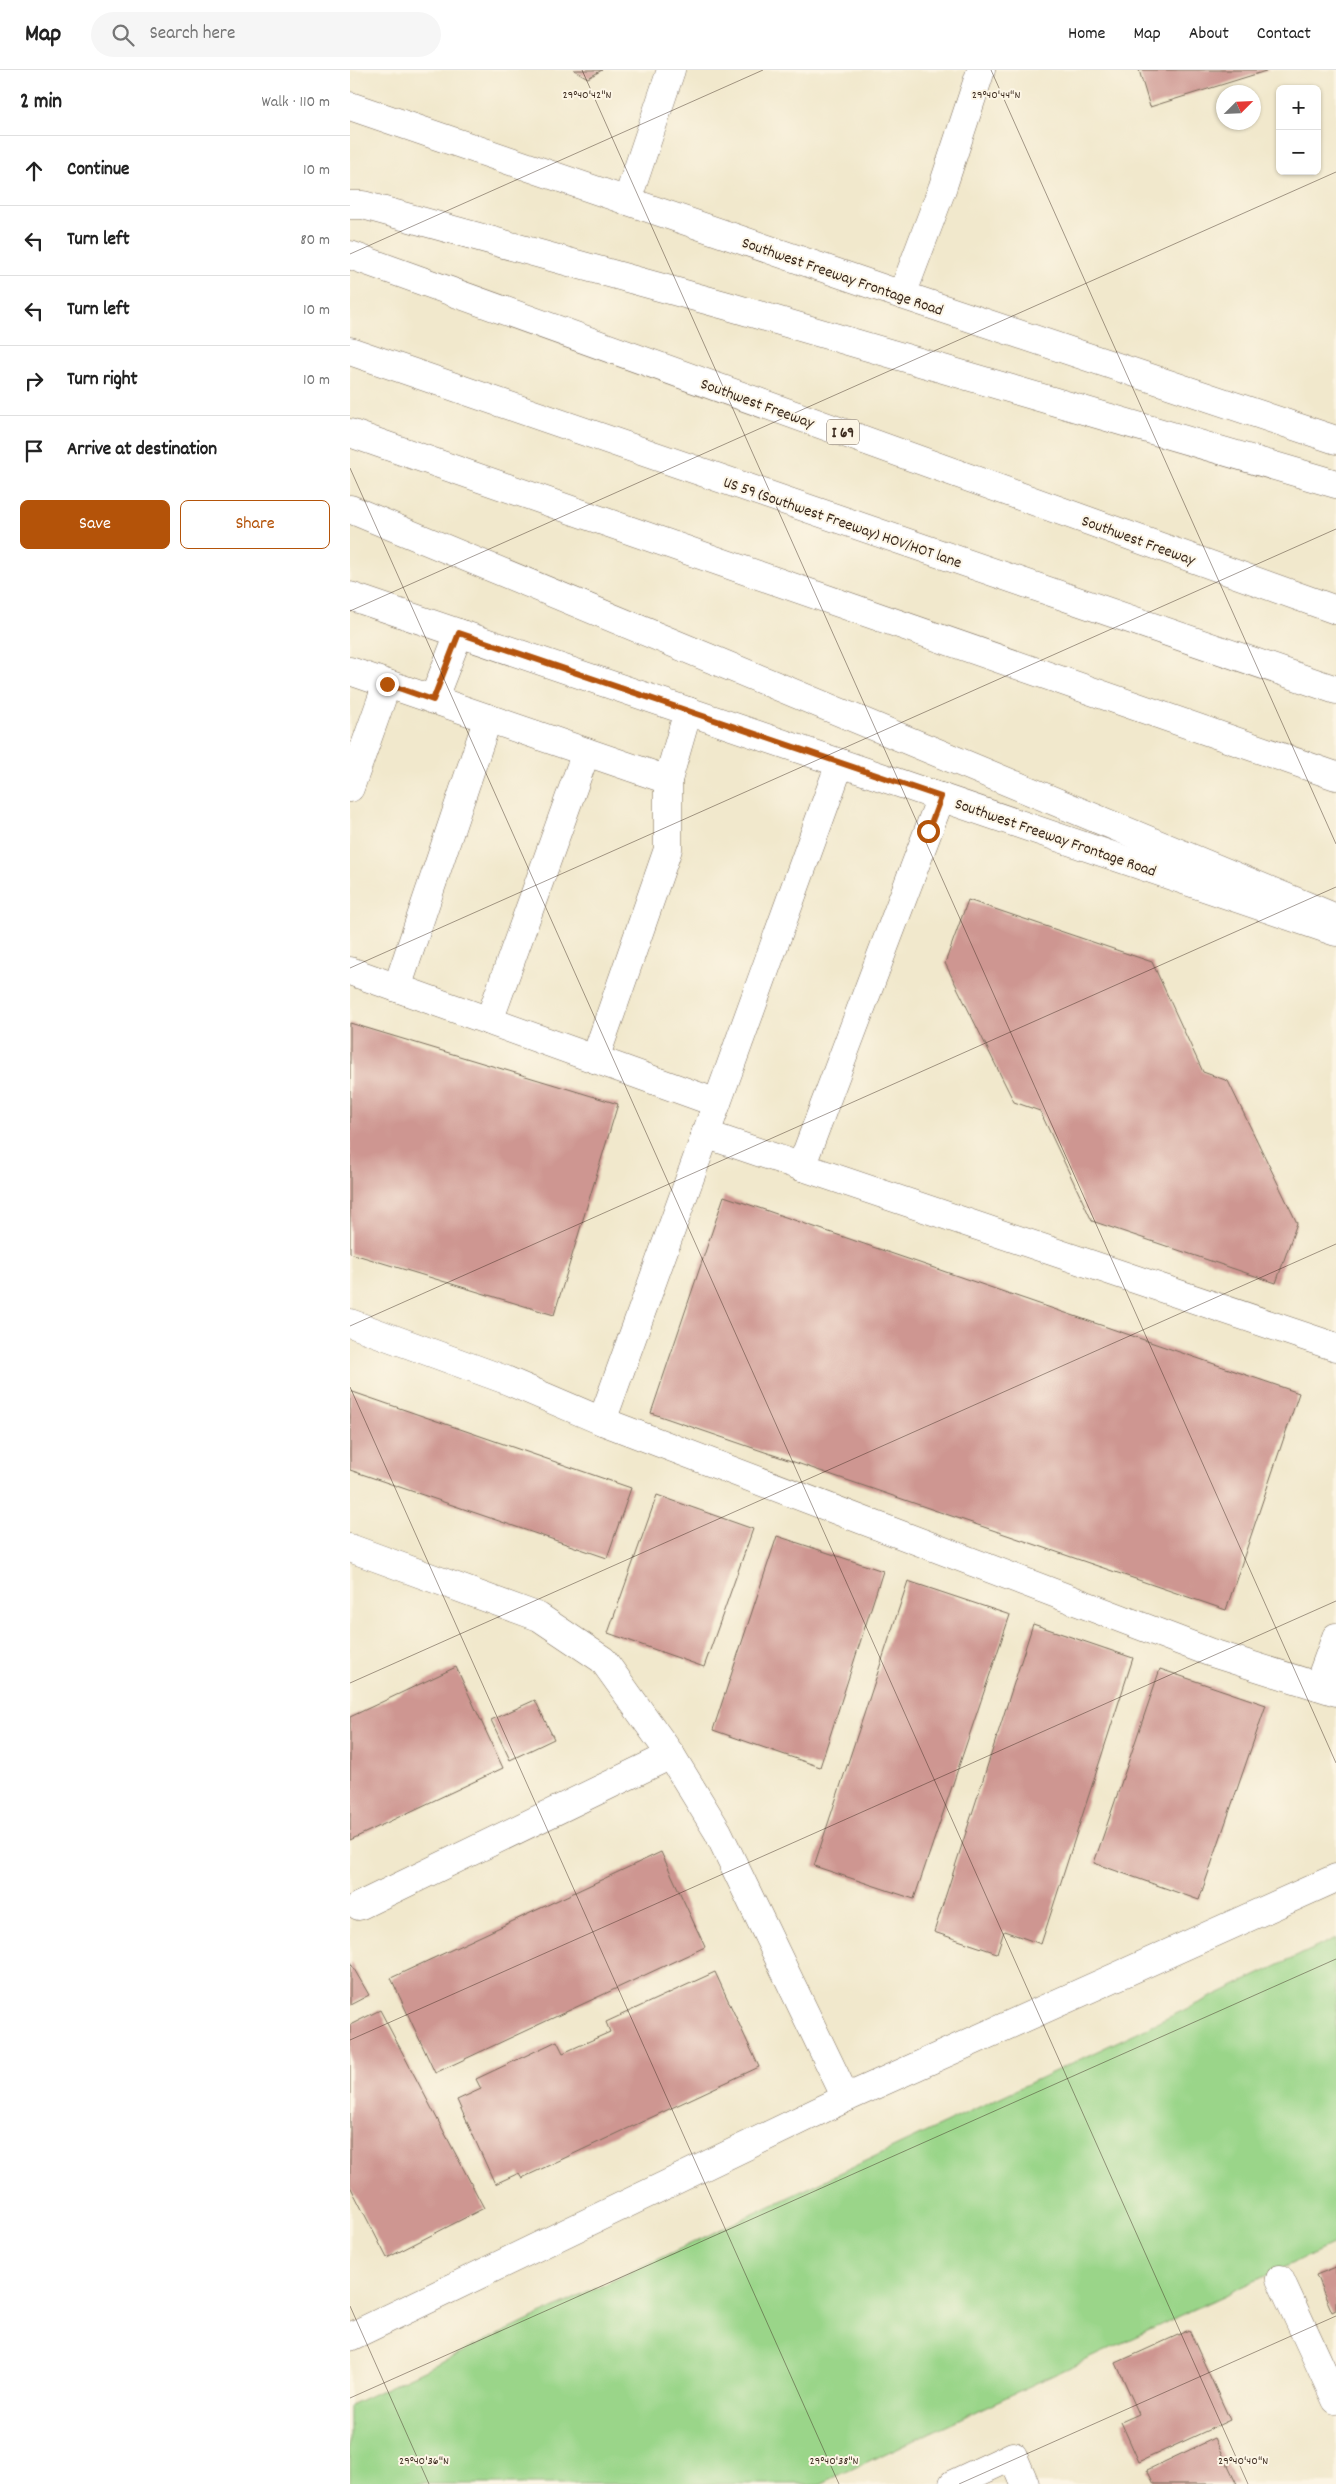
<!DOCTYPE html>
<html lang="en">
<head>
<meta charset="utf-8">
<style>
	:root { --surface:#fff; --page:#f6f6f6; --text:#222; --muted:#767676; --line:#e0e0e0; --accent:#b45309 }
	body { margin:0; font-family:Dekko,sans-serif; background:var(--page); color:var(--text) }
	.controls { position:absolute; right:15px; top:15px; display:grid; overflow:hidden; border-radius:8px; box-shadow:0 1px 4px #0004 }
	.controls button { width:45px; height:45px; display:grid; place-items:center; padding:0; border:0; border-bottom:1px solid var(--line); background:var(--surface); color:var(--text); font:25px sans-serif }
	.compass { position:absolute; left:866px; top:15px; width:45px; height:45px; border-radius:50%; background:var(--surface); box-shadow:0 1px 4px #0004; rotate:66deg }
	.stop { position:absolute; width:15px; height:15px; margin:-11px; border:4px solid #b45309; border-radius:50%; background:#fff }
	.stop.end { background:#b45309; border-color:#fff; box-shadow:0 1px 5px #0008 }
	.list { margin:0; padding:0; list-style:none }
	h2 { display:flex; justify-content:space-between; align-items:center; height:65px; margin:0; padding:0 20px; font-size:21px }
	h2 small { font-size:16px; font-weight:400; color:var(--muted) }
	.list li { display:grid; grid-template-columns:32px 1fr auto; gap:15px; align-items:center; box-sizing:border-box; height:70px; padding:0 20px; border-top:1px solid var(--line) }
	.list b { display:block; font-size:19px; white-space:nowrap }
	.list em { font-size:16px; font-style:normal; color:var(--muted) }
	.actions { display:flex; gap:10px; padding:15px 20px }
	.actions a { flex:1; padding:11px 0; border:1px solid var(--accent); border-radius:8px; text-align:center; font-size:18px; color:var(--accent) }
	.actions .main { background:var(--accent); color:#fff }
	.icon { flex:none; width:28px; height:28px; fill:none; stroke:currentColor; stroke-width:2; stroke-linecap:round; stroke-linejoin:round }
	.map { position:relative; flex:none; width:986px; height:2414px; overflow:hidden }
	header { display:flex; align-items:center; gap:30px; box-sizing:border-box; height:70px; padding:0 25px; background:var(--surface); border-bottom:1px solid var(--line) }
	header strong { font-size:24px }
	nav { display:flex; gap:28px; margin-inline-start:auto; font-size:18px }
	.search { width:350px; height:45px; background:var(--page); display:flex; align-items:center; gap:12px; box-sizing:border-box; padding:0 18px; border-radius:28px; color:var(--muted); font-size:19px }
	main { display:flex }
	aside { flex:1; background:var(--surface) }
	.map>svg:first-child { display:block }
	.green { fill:#9ad589; stroke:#6a8054 }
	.building { fill:#ce9691 }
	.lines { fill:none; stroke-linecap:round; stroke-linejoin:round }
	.minor-casing { stroke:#7b6c5b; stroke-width:29 }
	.major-casing { stroke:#7b6c5b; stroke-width:29 }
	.highway-casing { stroke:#7b6c5b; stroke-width:29 }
	.minor { stroke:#fff; stroke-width:28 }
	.major { stroke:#fff; stroke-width:28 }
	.highway { stroke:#fff; stroke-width:28 }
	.route { stroke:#b45309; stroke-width:6 }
	.ticks { fill:none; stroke:#3b2a1e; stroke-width:1; stroke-opacity:0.45 }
	.labels { text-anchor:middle; stroke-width:4; stroke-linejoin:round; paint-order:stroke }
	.shield { fill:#fcf5e5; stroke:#75675a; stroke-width:1 }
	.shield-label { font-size:15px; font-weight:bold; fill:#3b2a1e }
	.street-label { font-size:16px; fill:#3b2a1e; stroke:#fcf5e5 }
	.ticks-label { font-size:12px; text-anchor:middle; fill:#3b2a1e; stroke:#fcf5e5; stroke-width:4; stroke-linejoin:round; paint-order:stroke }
</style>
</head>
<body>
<header>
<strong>Map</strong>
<div class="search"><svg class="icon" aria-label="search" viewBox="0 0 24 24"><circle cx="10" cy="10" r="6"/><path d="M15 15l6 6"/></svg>Search here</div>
<nav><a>Home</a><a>Map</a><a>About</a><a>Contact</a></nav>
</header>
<main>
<aside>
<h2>2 min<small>Walk · 110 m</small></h2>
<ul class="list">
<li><svg class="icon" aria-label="ahead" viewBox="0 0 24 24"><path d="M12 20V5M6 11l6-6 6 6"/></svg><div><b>Continue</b></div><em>10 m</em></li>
<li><svg class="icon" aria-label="left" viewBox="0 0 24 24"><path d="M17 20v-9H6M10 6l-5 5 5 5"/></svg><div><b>Turn left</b></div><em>80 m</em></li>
<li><svg class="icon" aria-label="left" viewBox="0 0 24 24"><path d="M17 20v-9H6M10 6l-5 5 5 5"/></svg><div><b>Turn left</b></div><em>10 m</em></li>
<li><svg class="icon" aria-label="right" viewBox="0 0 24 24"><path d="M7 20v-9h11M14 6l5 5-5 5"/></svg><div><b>Turn right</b></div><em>10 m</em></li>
<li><svg class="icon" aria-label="arrive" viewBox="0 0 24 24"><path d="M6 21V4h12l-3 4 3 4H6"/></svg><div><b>Arrive at destination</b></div></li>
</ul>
<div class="actions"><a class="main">Save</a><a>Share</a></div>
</aside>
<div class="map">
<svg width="986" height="2414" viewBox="0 0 986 2414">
	<rect width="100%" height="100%" fill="#fcf5e5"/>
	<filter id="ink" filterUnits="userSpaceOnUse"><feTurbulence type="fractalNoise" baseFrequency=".02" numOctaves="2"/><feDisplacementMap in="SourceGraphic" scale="10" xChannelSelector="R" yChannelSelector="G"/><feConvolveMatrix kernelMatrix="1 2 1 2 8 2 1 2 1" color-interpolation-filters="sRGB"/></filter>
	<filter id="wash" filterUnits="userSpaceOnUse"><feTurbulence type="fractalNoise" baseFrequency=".0096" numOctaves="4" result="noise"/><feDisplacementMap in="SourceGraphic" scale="20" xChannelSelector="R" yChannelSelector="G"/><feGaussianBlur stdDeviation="1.12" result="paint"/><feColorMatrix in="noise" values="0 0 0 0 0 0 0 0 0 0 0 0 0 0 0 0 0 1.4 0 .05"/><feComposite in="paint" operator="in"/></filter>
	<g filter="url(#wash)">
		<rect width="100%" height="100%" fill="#f1e8cc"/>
		<!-- green -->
		<polygon class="green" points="986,1868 986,2173 470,2414 0,2414 0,2335"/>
		<g id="blocks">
			<!-- building -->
			<g class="building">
				<polygon points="224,0 252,0 238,8"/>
				<polygon points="789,0 919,0 800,37"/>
				<polygon points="618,830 802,892 853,1002 878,1011 947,1153 926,1213 742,1151 690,1041 664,1032 595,893"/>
				<polygon points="0,953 268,1034 204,1245 0,1183"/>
				<polygon points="374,1126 949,1323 876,1540 301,1343"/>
				<polygon points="0,1321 281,1418 257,1488 0,1400"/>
				<polygon points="307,1425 403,1459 354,1597 258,1563"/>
				<polygon points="427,1466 533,1501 470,1697 363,1660"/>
				<polygon points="558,1511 660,1545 564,1829 464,1796"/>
				<polygon points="683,1554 783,1588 691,1874 654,1861 647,1883 584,1862"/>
				<polygon points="106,1597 153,1698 0,1770 0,1647"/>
				<polygon points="810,1599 916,1635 849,1830 744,1793"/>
				<polygon points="185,1630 204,1669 160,1690 141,1650"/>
				<polygon points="311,1782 355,1877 85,2003 41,1908"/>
				<polygon points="0,1892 19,1925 0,1935"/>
				<polygon points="365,1902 409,1997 172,2108 169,2103 145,2114 107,2030 131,2019 126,2009 207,1971 213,1983 260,1962 256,1952"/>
				<polygon points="30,1940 134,2138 37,2188 0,2116 0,1955"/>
				<polygon points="986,2197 986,2240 982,2242 966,2205"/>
				<polygon points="839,2260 880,2350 789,2392 771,2352 789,2344 766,2293"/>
				<polygon points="865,2368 887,2414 804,2414 797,2400"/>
			</g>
		</g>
	</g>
	<g filter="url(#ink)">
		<use href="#blocks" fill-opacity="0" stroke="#7b6c5b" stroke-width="1"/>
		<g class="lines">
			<defs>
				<g id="minor">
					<polyline points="277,131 321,0"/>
					<polyline points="552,225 592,119 631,0"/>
					<polyline points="0,601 318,710 338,641"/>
					<polyline points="83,630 109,563"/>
					<polyline points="0,718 37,614"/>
					<polyline points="0,901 367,1033"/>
					<polyline points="47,918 138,648"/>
					<polyline points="139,951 236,682"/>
					<polyline points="245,989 318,779 318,710"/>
					<polyline points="355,1064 986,1277"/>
					<polyline points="451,1097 591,727"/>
					<polyline points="0,1253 156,1310 252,1351 490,693"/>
					<polyline points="252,1351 859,1582 986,1622"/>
					<polyline points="0,1478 189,1547 253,1590 321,1685 368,1762 496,2028"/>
					<polyline points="968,1616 986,1567"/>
					<polyline points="9,1836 321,1685"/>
					<polyline points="930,2209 986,2330"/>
					<polyline points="0,2267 496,2028 986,1808"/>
					<polyline points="603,2414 663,2386 675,2414"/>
				</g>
				<g id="major">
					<polyline points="0,36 552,225 986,370"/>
					<polyline points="0,526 986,862"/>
				</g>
				<g id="highway">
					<polyline points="0,135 13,135 378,236 986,414"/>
					<polyline points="0,185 986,540"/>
					<polyline points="0,281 986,620"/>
					<polyline points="0,363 986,706"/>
					<polyline points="0,439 986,848"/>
				</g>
			</defs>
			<!-- minor casing -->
			<use href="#minor" class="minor-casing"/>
			<!-- major casing -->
			<use href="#major" class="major-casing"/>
			<!-- highway casing -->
			<use href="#highway" class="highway-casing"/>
			<!-- minor -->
			<use href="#minor" class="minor"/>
			<!-- major -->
			<use href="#major" class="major"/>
			<!-- highway -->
			<use href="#highway" class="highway"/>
		</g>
	</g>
	<g class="lines" filter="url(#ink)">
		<!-- route -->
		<polyline class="route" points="37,614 83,630 109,563 591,727 578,761"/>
	</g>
	<!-- ticks -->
	<path class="ticks" d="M 232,0 L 986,1693M 641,0 L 986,774M 0,184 L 413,0M 0,398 L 898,2414M 0,541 L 986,102M 0,898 L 986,459M 0,1256 L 986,817M 0,1317 L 489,2414M 0,1613 L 986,1174M 0,1970 L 986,1531M 0,2236 L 79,2414M 0,2328 L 986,1889M 609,2414 L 986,2246"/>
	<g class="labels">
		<!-- shield labels -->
		<rect class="shield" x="477" y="349.5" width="32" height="25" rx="4"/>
		<g class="shield-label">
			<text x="493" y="367">I 69</text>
		</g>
		<!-- street labels -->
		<g class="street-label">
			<text transform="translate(493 205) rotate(19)" y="6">Southwest Freeway Frontage Road</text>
			<text transform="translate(408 332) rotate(20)" y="6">Southwest Freeway</text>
			<text transform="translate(493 451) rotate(19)" y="6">US 59 (Southwest Freeway) HOV/HOT lane</text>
			<text transform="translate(789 469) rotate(20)" y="6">Southwest Freeway</text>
			<text transform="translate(706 766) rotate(19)" y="6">Southwest Freeway Frontage Road</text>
		</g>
	</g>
	<g class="ticks-label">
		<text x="237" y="28">29°40'42"N</text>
		<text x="646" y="28">29°40'44"N</text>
		<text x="74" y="2394">29°40'36"N</text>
		<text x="484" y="2394">29°40'38"N</text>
		<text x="893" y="2394">29°40'40"N</text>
	</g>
</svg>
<div class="controls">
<button>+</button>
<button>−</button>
</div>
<svg class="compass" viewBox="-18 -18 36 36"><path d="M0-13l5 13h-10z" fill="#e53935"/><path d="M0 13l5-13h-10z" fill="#767676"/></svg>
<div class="stop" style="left:578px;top:761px"></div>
<div class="stop end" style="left:37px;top:614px"></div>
</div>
</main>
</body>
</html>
